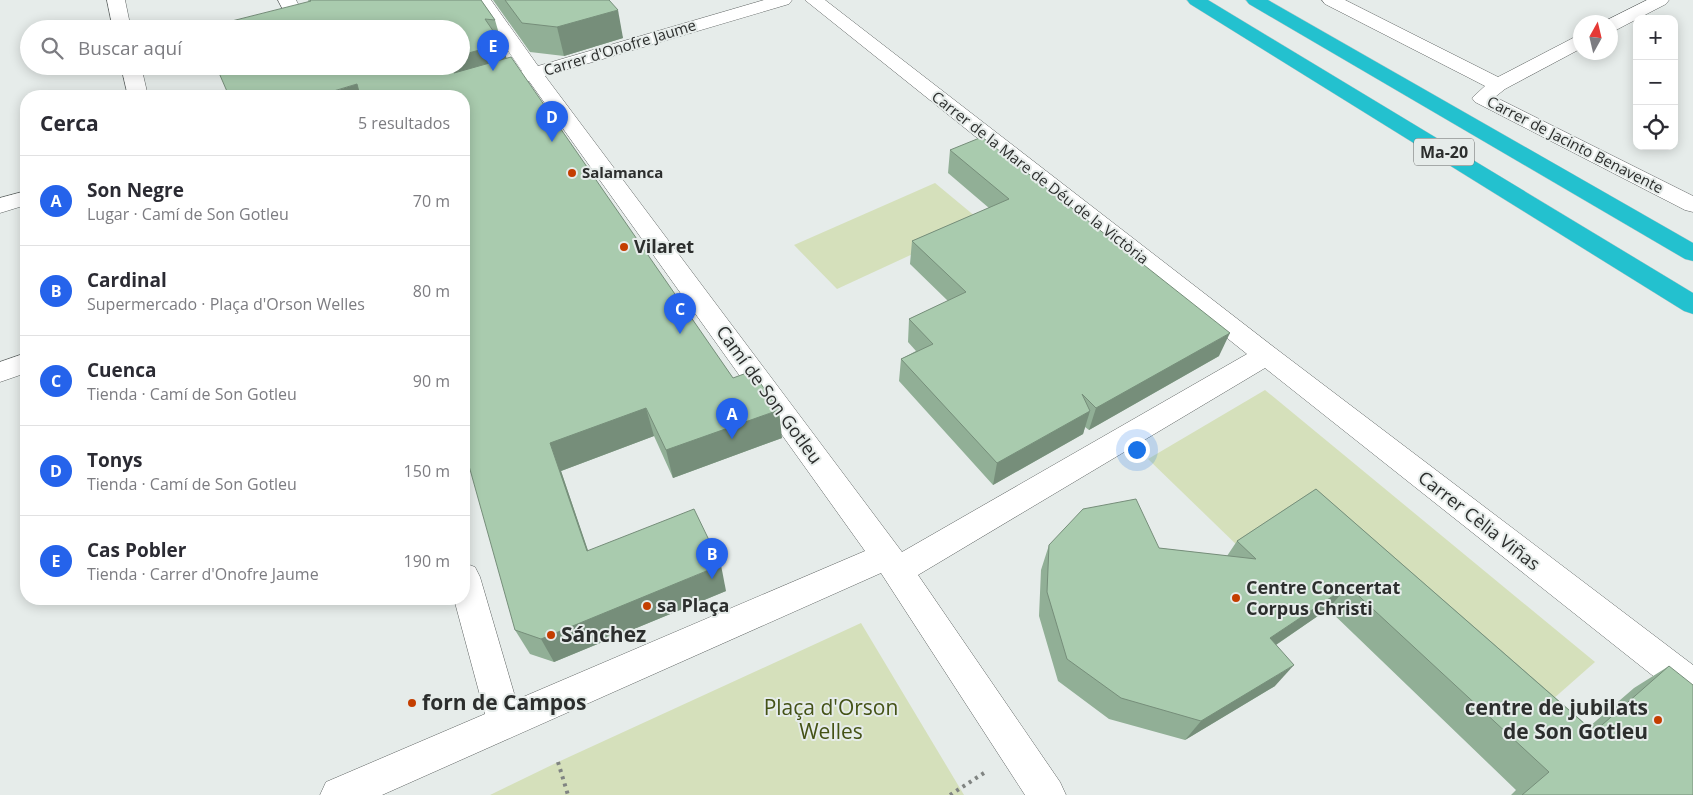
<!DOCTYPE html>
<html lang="es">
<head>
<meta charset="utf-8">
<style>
	:root { --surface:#fff; --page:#f2f2f3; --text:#2b2b33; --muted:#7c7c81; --line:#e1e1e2; --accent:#2563eb }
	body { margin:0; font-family:"Open Sans",sans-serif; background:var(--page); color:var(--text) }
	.controls { position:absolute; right:15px; top:15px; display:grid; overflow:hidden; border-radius:10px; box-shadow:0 2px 12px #0003 }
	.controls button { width:45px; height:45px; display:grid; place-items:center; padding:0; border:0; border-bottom:1px solid var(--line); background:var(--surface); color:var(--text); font:25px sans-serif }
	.compass { position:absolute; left:1573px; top:15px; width:45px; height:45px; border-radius:50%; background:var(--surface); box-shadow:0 2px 12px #0003; rotate:8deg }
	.you { position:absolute; left:1136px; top:449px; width:18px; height:18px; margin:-12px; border:4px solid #fff; border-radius:50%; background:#1a73e8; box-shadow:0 0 0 8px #1a73e833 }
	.badge { display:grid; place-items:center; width:32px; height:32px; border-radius:50%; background:var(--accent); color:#fff; font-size:16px; font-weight:700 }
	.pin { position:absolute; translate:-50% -41px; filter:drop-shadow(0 1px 2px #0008) }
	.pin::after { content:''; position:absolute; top:26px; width:18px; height:15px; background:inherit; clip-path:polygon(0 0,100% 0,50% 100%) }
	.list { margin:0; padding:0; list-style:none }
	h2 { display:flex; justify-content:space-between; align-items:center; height:65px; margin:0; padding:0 20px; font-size:21px }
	h2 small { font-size:16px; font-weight:400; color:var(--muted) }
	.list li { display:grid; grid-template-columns:32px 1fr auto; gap:15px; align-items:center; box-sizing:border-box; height:90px; padding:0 20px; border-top:1px solid var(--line) }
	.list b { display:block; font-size:19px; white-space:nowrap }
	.list p { margin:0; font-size:16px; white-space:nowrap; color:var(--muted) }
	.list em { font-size:16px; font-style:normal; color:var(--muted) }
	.icon { flex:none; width:28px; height:28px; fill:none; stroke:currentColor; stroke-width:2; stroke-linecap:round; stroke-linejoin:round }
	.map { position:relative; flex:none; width:1693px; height:795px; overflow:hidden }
	.search { position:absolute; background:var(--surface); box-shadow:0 2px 12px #0003; left:20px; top:20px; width:450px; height:55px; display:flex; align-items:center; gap:12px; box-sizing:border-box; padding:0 18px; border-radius:28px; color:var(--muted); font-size:19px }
	.panel { position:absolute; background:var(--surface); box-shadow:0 2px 12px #0003; left:20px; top:90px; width:450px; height:515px; border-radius:20px }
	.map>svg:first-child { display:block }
	.green { fill:#d5e0bb }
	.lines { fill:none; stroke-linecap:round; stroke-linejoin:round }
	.minor-casing { stroke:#5e6362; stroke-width:1 }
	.motorway-casing { stroke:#c8c9c8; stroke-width:1 }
	.path { stroke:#808482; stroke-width:4; stroke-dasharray:3 4.5; stroke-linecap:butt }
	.minor { fill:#fff; fill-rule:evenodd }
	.motorway { fill:#23c1cf; fill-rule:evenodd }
	.wall { fill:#91af96 }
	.shaded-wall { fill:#768e7a }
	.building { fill:#a9cbae; stroke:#768e7a }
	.poi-dot { fill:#c43e00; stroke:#e6ecea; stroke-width:2 }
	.labels { text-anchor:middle; stroke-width:4; stroke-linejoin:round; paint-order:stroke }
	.far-street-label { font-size:15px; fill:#2c2e2d; stroke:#e6ecea }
	.far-poi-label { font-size:15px; font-weight:bold; fill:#2c2e2d; stroke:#e6ecea; text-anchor:start }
	.shield { fill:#e6ecea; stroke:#646766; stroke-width:1 }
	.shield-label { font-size:16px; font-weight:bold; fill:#2c2e2d }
	.poi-label { font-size:18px; font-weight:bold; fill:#2c2e2d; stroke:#e6ecea; text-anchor:start }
	.street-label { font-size:18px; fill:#2c2e2d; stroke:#e6ecea }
	.near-poi-label { font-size:21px; font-weight:bold; fill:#2c2e2d; stroke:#e6ecea; text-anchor:start }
	.near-park-label { font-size:21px; fill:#445216; stroke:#e6ecea }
</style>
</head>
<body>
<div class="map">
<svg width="1693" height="795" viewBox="0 0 1693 795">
	<rect width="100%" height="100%" fill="#e6ecea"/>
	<!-- green -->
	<g class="green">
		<polygon points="935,183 982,222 837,289 794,245"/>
		<polygon points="1265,390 1595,662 1527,722 1243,551 1148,459"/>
		<polygon points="861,623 964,795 490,795 558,762"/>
	</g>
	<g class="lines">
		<defs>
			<g id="minor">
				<polygon points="107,0 125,0 131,29 113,29"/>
				<polygon points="278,0 296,0 311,29 293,29"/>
				<polygon points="473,0 491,0 538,66 764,0 792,0 789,4 545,76 902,552 1247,354 805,0 825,0 1275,348 1693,665 1693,703 1681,698 1265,368 918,575 1060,782 1066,795 1025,795 881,573 382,795 320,795 326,782 485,714 454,599 464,599 464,563 475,567 480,577 516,700 865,551 529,81 464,100 464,96 446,96 449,92 522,71"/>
				<polygon points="1322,0 1345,0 1498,77 1573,38 1580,37 1580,49 1505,89 1495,97 1693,196 1693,212 1685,210 1475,102 1472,98 1485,86 1325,4"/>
				<polygon points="1647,0 1669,0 1666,4 1616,30 1610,31 1610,22 1603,22"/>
				<polygon points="121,66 141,66 148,96 128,96"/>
				<polygon points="26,191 26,205 0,213 0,198"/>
				<polygon points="26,353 26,373 0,382 0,362"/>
			</g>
			<g id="motorway">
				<polygon points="1187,0 1208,0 1693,293 1693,314 1684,311 1190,4"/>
				<polygon points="1246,0 1268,0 1693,243 1693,261 1685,259 1249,4"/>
			</g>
		</defs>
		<!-- minor casing -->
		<use href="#minor" class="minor-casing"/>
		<!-- motorway casing -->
		<use href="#motorway" class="motorway-casing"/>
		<!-- path -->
		<g class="path">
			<polyline points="558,762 568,795"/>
			<polyline points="950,795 987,771"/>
		</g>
		<!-- minor -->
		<use href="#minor" class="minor"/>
		<!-- motorway -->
		<use href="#motorway" class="motorway"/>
	</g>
	<!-- wall -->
	<g class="wall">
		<polygon points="308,0 481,0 495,20 506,58 733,378 782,438 673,478 654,436 561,471 588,551 726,591 554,662 530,654 515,630 464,96 216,66 309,66 310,68 333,69 332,66 461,66 309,2"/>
		<polygon points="493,0 609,0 623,38 564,56 530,52"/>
		<polygon points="950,150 1219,356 1089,430 1085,427 1083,434 993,485 899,381 901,359 916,351 908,342 909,319 948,301 910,264 912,241 989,208 948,173"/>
		<polygon points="1316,489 1589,727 1634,688 1669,666 1693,795 1511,795 1516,790 1328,609 1276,645 1275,686 1185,740 1109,719 1058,681 1039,616 1041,570 1049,545 1159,548 1227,556 1237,541"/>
	</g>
	<!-- shaded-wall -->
	<g class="shaded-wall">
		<polygon points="618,10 623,38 564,56 557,27"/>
		<polygon points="502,44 511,72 448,90 433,67 434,66 461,66 461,55"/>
		<polygon points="308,66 309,66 322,95 357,84 362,96 317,96"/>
		<polygon points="1230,333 1219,356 1089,430 1096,408"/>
		<polygon points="646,408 654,436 561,471 597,577 587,551 550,443"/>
		<polygon points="779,410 782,438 673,478 666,450"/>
		<polygon points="1090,411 1083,434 993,485 997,463"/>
		<polygon points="721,565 726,591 554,662 541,639"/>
		<polygon points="1348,586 1328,609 1252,661 1270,638"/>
		<polygon points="1294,665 1275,686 1185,740 1201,721"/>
	</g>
	<!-- building -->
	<g class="building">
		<polygon points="310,0 481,0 495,20 485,19 502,44 461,55 461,29 213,29 212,26 311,1"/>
		<polygon points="505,0 609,0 618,10 557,27 522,23"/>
		<polygon points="511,57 733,378 752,371 779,410 666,450 646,408 550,443 587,551 694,509 721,565 541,639 515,630 464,448 464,96 360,96 357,84 317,96 229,96 216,66 308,66 309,68 333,69 333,66 434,66 433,67 435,69 452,69 454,73"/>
		<polygon points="982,137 1230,333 1096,408 1082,394 1090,411 997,463 901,359 933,344 909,319 966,292 912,241 1009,199 950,150"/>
		<polygon points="1316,489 1594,732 1669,666 1693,685 1693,795 1522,795 1549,772 1348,586 1270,638 1294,665 1201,721 1121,698 1067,659 1047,592 1049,545 1083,509 1136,499 1159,548 1256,559 1237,541"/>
	</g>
	<!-- markers -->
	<g class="poi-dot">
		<circle cx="572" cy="173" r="5"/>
		<circle cx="624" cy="247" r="5"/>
		<circle cx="1236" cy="598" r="5"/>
		<circle cx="647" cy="606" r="5"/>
		<circle cx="551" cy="635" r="5"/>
		<circle cx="412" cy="703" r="5"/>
		<circle cx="1658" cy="720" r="5"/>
	</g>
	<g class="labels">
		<!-- far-street labels -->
		<g class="far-street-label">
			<text transform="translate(620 48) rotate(-17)" y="5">Carrer d'Onofre Jaume</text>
			<text transform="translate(1575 145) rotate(27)" y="5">Carrer de Jacinto Benavente</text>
			<text transform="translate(1040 178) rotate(38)" y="5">Carrer de la Mare de Déu de la Victòria</text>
		</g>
		<!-- far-poi labels -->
		<g class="far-poi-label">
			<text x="582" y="178">Salamanca</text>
		</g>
		<!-- shield labels -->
		<rect class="shield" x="1414" y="138.5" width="60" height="27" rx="4"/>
		<g class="shield-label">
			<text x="1444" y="158">Ma-20</text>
		</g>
		<!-- poi labels -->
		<g class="poi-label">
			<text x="634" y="253">Vilaret</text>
			<text x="1246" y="594">Centre Concertat<tspan x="1246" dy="21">Corpus Christi</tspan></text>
			<text x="657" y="612">sa Plaça</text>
		</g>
		<!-- street labels -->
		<g class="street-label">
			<text transform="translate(769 395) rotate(54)" y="6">Camí de Son Gotleu</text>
			<text transform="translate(1479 521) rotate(38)" y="6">Carrer Cèlia Viñas</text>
		</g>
		<!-- near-poi labels -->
		<g class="near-poi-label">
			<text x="561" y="642">Sánchez</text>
			<text x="422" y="710">forn de Campos</text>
			<text x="1648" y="715" text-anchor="end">centre de jubilats<tspan x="1648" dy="24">de Son Gotleu</tspan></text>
		</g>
		<!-- near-park labels -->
		<g class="near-park-label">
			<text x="831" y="715">Plaça d'Orson<tspan x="831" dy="24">Welles</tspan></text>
		</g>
	</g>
</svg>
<div class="controls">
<button>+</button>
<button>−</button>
<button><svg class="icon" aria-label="locate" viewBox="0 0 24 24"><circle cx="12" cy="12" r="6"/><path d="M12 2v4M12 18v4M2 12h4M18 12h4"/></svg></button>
</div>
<svg class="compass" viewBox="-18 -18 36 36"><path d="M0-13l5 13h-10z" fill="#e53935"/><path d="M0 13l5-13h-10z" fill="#7c7c81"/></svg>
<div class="you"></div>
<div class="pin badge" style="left:732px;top:439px">A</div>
<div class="pin badge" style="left:712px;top:579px">B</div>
<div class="pin badge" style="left:680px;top:334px">C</div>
<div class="pin badge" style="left:552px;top:142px">D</div>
<div class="pin badge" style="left:493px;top:71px">E</div>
<div class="search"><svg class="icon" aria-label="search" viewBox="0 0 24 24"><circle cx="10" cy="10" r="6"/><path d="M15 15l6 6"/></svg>Buscar aquí</div>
<section class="panel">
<h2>Cerca<small>5 resultados</small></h2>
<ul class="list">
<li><span class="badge">A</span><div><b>Son Negre</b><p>Lugar · Camí de Son Gotleu</p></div><em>70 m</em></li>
<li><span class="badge">B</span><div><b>Cardinal</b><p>Supermercado · Plaça d'Orson Welles</p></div><em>80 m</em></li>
<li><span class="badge">C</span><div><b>Cuenca</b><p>Tienda · Camí de Son Gotleu</p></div><em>90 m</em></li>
<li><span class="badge">D</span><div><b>Tonys</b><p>Tienda · Camí de Son Gotleu</p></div><em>150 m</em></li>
<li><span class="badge">E</span><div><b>Cas Pobler</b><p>Tienda · Carrer d'Onofre Jaume</p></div><em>190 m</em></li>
</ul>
</section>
</div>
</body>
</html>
